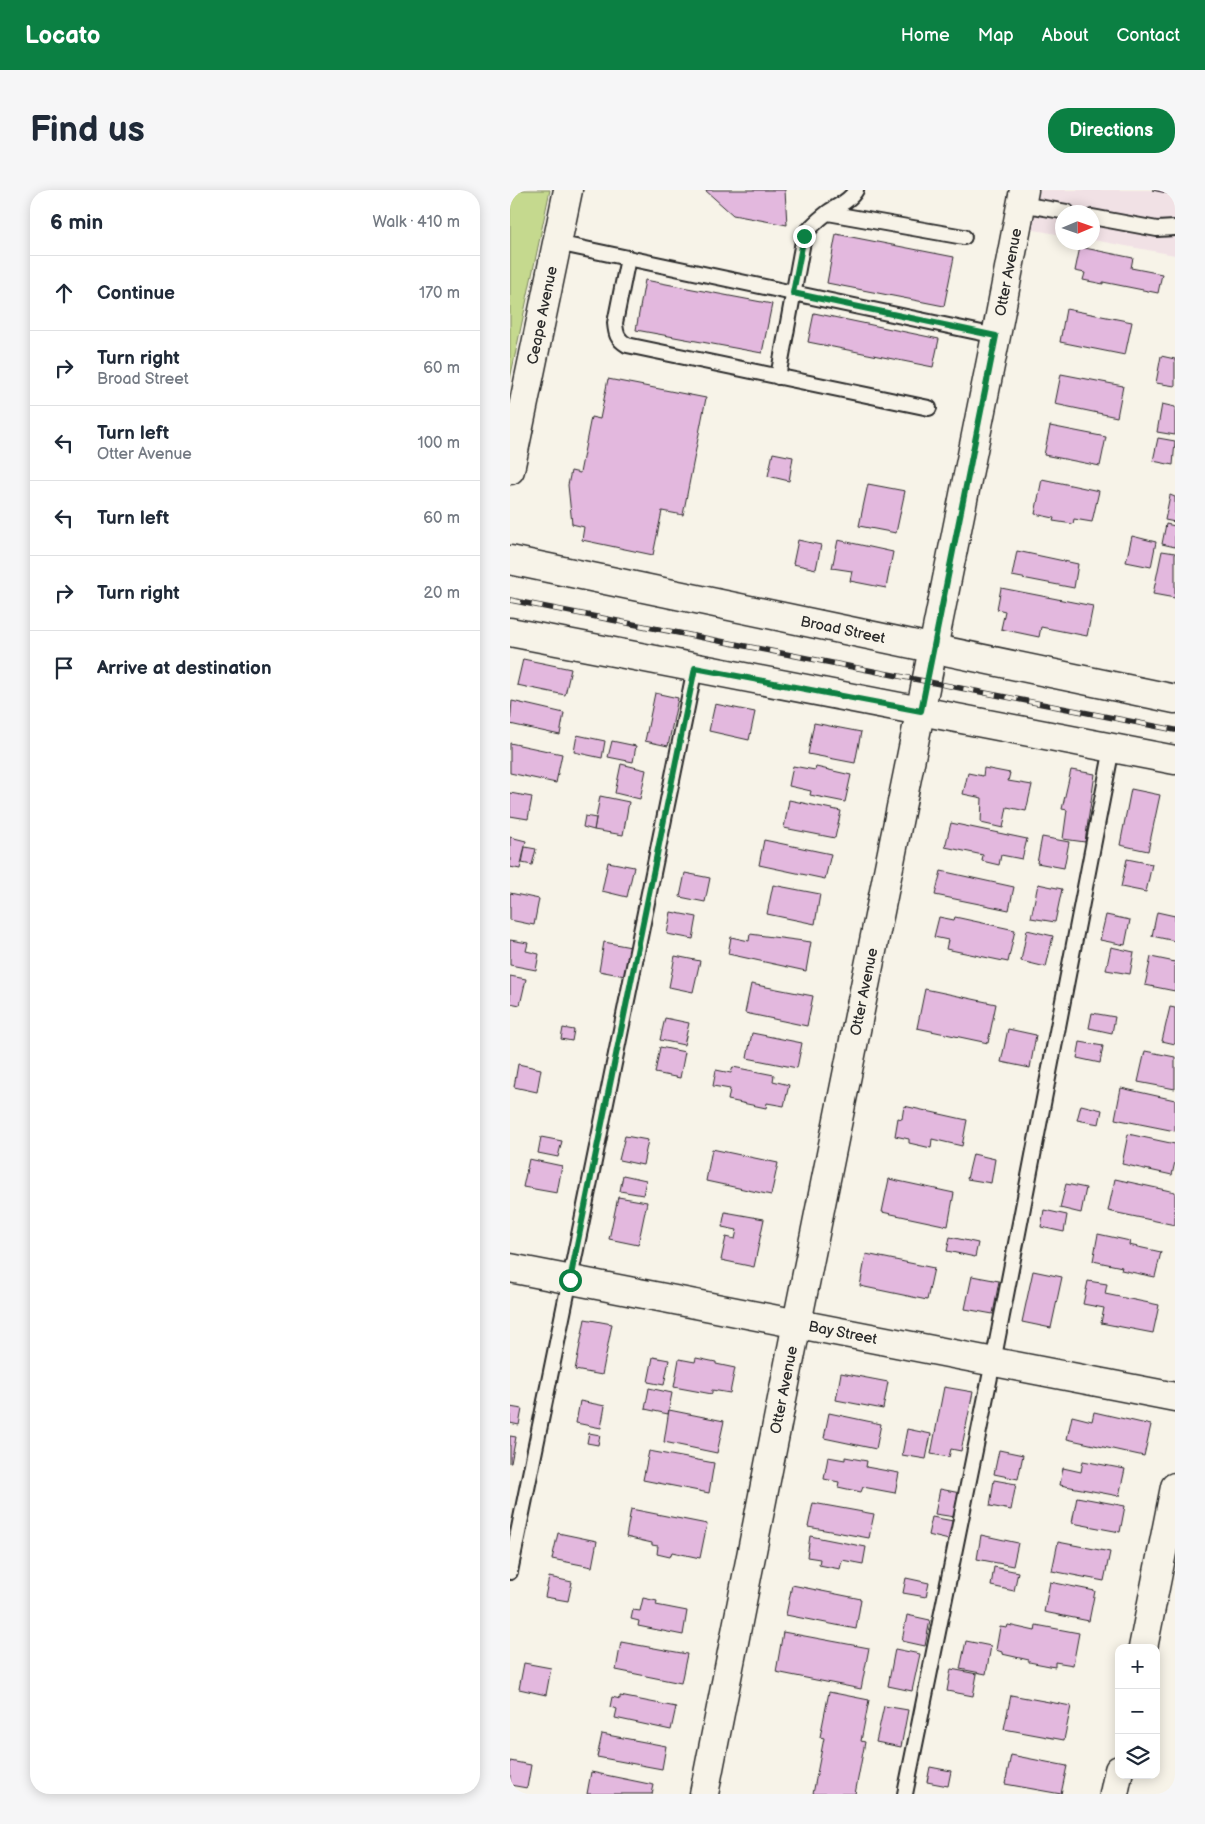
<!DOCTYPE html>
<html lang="en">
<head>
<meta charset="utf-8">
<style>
	:root { --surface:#fff; --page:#f6f6f7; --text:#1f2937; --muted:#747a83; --line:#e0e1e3; --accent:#0b8043 }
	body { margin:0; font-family:"Balsamiq Sans",sans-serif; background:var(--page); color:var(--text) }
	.controls { position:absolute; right:15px; bottom:15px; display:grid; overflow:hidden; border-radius:10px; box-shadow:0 2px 12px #0003 }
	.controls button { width:45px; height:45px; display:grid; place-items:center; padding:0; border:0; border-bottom:1px solid var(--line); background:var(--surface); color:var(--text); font:25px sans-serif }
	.compass { position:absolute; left:545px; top:15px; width:45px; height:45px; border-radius:50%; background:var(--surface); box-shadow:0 2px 12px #0003; rotate:88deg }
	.stop { position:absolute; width:15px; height:15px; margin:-11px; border:4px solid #0b8043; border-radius:50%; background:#fff }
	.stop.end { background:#0b8043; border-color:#fff; box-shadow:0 1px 5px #0008 }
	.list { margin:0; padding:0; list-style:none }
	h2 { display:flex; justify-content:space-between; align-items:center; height:65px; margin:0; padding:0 20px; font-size:21px }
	h2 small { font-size:16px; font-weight:400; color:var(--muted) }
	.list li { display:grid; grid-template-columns:32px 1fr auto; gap:15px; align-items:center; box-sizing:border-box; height:75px; padding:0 20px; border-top:1px solid var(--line) }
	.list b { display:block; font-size:19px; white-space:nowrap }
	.list p { margin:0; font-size:16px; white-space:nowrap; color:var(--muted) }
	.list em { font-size:16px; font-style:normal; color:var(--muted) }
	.icon { flex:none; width:28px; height:28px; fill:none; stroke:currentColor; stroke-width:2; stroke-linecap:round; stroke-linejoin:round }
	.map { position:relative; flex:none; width:665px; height:1604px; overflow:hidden; border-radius:20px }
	header { display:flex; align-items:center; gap:30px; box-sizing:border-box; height:70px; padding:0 25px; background:var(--accent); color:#fff }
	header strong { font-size:24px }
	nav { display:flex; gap:28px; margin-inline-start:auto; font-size:18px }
	.intro { display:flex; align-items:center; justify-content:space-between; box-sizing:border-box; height:120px; padding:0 30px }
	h1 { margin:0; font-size:35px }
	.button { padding:12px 22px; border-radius:20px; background:var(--accent); color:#fff; font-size:18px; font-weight:700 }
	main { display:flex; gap:30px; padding:0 30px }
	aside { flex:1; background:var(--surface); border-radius:20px; box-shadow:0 2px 12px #0003 }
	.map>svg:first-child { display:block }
	.built { fill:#f1e1e5 }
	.green { fill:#c5d98e; stroke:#78825c }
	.building { fill:#e3b8de; stroke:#2b2b2b }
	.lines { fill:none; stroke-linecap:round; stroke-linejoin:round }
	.service-casing { stroke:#2b2b2b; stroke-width:18 }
	.minor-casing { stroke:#2b2b2b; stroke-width:31 }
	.tertiary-casing { stroke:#2b2b2b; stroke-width:31 }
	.service { stroke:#f7f3e8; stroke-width:14 }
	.minor { stroke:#f7f3e8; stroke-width:28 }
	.tertiary { stroke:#f7f3e8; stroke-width:28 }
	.rail-casing { stroke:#2b2b2b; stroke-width:5.5 }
	.rail { stroke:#f7f3e8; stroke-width:4; stroke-dasharray:11; stroke-linecap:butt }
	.route { stroke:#0b8043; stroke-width:6 }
	.labels { text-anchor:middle; stroke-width:4; stroke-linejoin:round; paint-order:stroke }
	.street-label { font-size:15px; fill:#2b2b2b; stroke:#f7f3e8 }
</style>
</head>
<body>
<header>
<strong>Locato</strong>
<nav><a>Home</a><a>Map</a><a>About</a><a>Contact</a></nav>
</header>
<div class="intro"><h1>Find us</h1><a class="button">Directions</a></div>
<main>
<aside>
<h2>6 min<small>Walk · 410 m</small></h2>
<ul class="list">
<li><svg class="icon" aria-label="ahead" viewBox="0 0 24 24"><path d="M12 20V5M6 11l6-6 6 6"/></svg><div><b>Continue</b></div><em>170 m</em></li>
<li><svg class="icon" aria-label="right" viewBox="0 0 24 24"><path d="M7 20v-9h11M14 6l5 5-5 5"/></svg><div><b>Turn right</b><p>Broad Street</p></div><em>60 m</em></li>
<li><svg class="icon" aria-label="left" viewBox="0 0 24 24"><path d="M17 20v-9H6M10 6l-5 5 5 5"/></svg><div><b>Turn left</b><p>Otter Avenue</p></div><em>100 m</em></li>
<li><svg class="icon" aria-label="left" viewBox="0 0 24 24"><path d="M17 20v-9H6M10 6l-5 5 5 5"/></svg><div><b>Turn left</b></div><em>60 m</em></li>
<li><svg class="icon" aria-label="right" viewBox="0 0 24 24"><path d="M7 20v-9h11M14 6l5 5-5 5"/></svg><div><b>Turn right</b></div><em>20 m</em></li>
<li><svg class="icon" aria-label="arrive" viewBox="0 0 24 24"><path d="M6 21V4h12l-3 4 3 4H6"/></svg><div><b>Arrive at destination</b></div></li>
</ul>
</aside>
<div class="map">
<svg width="665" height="1604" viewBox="0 0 665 1604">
	<rect width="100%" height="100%" fill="#f7f3e8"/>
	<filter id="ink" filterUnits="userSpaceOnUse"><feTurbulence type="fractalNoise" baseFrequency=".02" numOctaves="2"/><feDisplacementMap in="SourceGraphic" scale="10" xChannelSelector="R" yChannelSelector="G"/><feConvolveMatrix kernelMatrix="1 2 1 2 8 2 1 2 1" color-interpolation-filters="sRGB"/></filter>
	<g filter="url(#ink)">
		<!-- built -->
		<polygon class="built" points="516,0 665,0 665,65 583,50 582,22 552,22 552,45 508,37"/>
		<!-- green -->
		<polygon class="green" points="0,0 40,0 0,189"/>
		<!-- building -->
		<g class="building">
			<polygon points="195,0 275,0 277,35 223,25"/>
			<polygon points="642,0 665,0 665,5"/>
			<polygon points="326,44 444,67 434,116 317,93"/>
			<polygon points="570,57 623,68 621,78 652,84 648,103 593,92 593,94 573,90 575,83 565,81"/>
			<polygon points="135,90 262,114 252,163 126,140"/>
			<polygon points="556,119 622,132 615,165 550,152"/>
			<polygon points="304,123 429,149 423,177 298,152"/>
			<polygon points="651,166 665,169 665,196 646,193"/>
			<polygon points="551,184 613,196 607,227 545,214"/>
			<polygon points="98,189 196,208 173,325 152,321 143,365 72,350 74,337 62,334 58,295 61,281 70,283 81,227 90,229"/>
			<polygon points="652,214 665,217 665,245 647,242"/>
			<polygon points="540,236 596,247 590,276 534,265"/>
			<polygon points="648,248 665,251 663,275 643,271"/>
			<polygon points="263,263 283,267 279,291 258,286"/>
			<polygon points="532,289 589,301 582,332 564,329 563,334 543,331 544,328 525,324"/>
			<polygon points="358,294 395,301 386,343 349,336"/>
			<polygon points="660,305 665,307 665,332 655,330"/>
			<polygon points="656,334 665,336 665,357 652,354"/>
			<polygon points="622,346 646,352 641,377 616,372"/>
			<polygon points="288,350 311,355 306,379 283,374"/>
			<polygon points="328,350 383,362 376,398 340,391 342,381 322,378"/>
			<polygon points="507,361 568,374 564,398 502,386"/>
			<polygon points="652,361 665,363 665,408 643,404"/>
			<polygon points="491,398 583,416 577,446 531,437 529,447 491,439 495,421 487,419"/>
			<polygon points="13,469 61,479 55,505 7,495"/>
			<polygon points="145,503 168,508 158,556 135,551"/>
			<polygon points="2,511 54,523 50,545 0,534"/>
			<polygon points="205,514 245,522 239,550 199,541"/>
			<polygon points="304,533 351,542 345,573 298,564"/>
			<polygon points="67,545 95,551 92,568 64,562"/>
			<polygon points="102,551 126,556 123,572 98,567"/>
			<polygon points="0,553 52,564 46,593 0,583"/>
			<polygon points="111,574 136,580 130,609 105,603"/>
			<polygon points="283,576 305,580 306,577 341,585 335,612 300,605 301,601 279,596"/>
			<polygon points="474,578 500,583 498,591 522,595 516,621 497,617 493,638 471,633 472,608 453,604 458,583 473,586"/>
			<polygon points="561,580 585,584 575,652 553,649 557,620 552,619"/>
			<polygon points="621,599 650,605 638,661 610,655"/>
			<polygon points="0,603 22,607 18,629 0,626"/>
			<polygon points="90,606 119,612 113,645 84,640"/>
			<polygon points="279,610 331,621 325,648 274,638"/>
			<polygon points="75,626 86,628 84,640 73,637"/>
			<polygon points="441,633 517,649 512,669 491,665 489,675 472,671 473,665 435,657"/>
			<polygon points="0,647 16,651 10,679 0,677"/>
			<polygon points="532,647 559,652 554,678 527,673"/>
			<polygon points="254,650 321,664 315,689 249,675"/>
			<polygon points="15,657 26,659 22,675 12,673"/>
			<polygon points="617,669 642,674 636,702 611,697"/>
			<polygon points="98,672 124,677 117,707 92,701"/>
			<polygon points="431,681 504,697 499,720 425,705"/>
			<polygon points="175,683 200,688 195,712 170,707"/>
			<polygon points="528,694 552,699 545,732 521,728"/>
			<polygon points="263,695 310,704 305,734 257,724"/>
			<polygon points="0,703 29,709 24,735 0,730"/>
			<polygon points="161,722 187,727 183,749 157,744"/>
			<polygon points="647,722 665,726 665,751 642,746"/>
			<polygon points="596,725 620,730 615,755 590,750"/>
			<polygon points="429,727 444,730 445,727 505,740 498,772 436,759 438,750 424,747"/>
			<polygon points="517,740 543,746 536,777 511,771"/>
			<polygon points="240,744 301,752 296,781 218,764 221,747 239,751"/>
			<polygon points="0,750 18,753 16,761 29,764 26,780 0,775"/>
			<polygon points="94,752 121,757 115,786 89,781"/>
			<polygon points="601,757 624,762 620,784 596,780"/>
			<polygon points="165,766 190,771 183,802 159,797"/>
			<polygon points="641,767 665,772 665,801 635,795"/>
			<polygon points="0,786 16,789 10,815 0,813"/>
			<polygon points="241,794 303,806 297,836 235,823"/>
			<polygon points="415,799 486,814 478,853 407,838"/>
			<polygon points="660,817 665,818 665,854 652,851"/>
			<polygon points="582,823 605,827 602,843 579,838"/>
			<polygon points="155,828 179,833 174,855 150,850"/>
			<polygon points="53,838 64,840 62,851 51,849"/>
			<polygon points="498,839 526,845 520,878 491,872"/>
			<polygon points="242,843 292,853 287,878 237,868"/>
			<polygon points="570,852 593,856 590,873 567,868"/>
			<polygon points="150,857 175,862 170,888 145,883"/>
			<polygon points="635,861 665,867 665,899 628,892"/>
			<polygon points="8,874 31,879 27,902 4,897"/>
			<polygon points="223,877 264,885 263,891 279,895 274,916 257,913 256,918 218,910 220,899 203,896 206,880 221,883"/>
			<polygon points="611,898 665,910 665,941 605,929"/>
			<polygon points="571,915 592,920 589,934 567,930"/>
			<polygon points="394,916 457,930 452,956 422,949 421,958 399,953 399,949 385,946 388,928 392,929"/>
			<polygon points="618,944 665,954 665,972 662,985 612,974"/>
			<polygon points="115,946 138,950 133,975 109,970"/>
			<polygon points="31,947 52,951 48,967 28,963"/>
			<polygon points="202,959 268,973 261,1005 196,991"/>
			<polygon points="463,964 485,969 481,993 457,989"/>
			<polygon points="19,969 52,976 47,1003 13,997"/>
			<polygon points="113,985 136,990 133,1005 110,1001"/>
			<polygon points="379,989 444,1003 438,1036 372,1022"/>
			<polygon points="605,989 665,1002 665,1035 598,1021"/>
			<polygon points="556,994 576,998 571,1023 550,1018"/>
			<polygon points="108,1007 137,1012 128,1055 99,1049"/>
			<polygon points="534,1020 557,1025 554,1042 531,1037"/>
			<polygon points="215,1022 254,1029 244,1077 211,1070 216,1047 225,1049 227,1040 212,1037"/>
			<polygon points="588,1044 620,1051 619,1055 651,1062 645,1087 611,1080 612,1077 583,1071"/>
			<polygon points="440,1047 468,1053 465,1067 437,1061"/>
			<polygon points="356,1064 424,1078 417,1110 350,1096"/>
			<polygon points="523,1081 552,1087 541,1138 512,1132"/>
			<polygon points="462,1086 489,1091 483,1124 455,1119"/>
			<polygon points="578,1091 597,1094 595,1104 649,1115 643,1143 591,1133 594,1118 573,1114"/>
			<polygon points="75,1129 102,1134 92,1185 65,1180"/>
			<polygon points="143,1167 159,1170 154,1195 138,1192"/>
			<polygon points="186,1168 206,1172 206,1174 225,1178 220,1203 202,1200 202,1204 164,1197 169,1169 185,1172"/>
			<polygon points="331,1183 378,1192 373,1219 326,1210"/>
			<polygon points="434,1197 463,1202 451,1261 441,1259 439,1267 421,1264"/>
			<polygon points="139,1198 162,1203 158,1224 135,1219"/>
			<polygon points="70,1211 95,1216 91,1238 66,1233"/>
			<polygon points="0,1217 12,1219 9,1235 0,1233"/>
			<polygon points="159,1220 214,1231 207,1263 154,1252"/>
			<polygon points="584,1222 641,1235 634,1266 557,1249 562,1226 582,1231"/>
			<polygon points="319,1223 371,1234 366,1259 314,1248"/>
			<polygon points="397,1239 421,1244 416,1269 392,1265"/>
			<polygon points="79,1243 90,1245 88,1255 77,1253"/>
			<polygon points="0,1246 6,1247 1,1273 0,1273"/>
			<polygon points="489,1260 513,1265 508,1289 484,1284"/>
			<polygon points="139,1261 204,1273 199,1303 133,1290"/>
			<polygon points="318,1267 335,1270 335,1267 357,1271 356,1277 389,1283 385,1303 353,1297 351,1302 328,1297 329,1292 314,1289"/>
			<polygon points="573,1271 615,1279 609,1306 550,1295 553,1278 571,1282"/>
			<polygon points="484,1290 506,1294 501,1320 480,1316"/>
			<polygon points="430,1299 450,1303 445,1327 425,1324"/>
			<polygon points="567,1307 615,1316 610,1342 562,1333"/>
			<polygon points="303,1313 364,1324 359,1348 298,1337"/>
			<polygon points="121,1319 197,1334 190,1368 162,1362 160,1367 147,1364 148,1356 142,1355 142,1353 116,1347"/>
			<polygon points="422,1327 443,1331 439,1350 418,1345"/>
			<polygon points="48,1343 87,1351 82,1377 42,1369"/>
			<polygon points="471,1345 508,1353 503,1376 467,1369"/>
			<polygon points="300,1346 356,1357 353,1374 332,1370 330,1379 309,1375 310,1369 297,1367"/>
			<polygon points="548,1352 600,1362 594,1391 542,1381"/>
			<polygon points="484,1377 508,1382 504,1401 481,1396"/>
			<polygon points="39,1387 62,1392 58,1411 35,1407"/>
			<polygon points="396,1388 419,1393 416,1407 393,1403"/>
			<polygon points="540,1392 585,1401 579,1431 534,1422"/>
			<polygon points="282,1395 351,1409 346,1439 276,1425"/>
			<polygon points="133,1408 147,1411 146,1415 177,1421 173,1445 128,1436 129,1431 121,1429 123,1420 130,1421"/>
			<polygon points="397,1425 420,1430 415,1456 392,1451"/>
			<polygon points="498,1435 525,1441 526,1435 569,1443 563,1475 545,1472 545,1477 519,1472 519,1470 492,1464 492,1462 486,1460 490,1437 497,1438"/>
			<polygon points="273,1442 359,1458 351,1499 266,1482"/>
			<polygon points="456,1451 481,1456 476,1484 450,1479"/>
			<polygon points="111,1452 177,1464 171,1493 106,1480"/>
			<polygon points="385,1459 410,1464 402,1501 378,1496"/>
			<polygon points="14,1473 41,1478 36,1505 9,1499"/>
			<polygon points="441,1479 467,1484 463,1506 437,1501"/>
			<polygon points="319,1502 359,1510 351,1551 355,1552 345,1604 303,1604 314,1548 310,1547"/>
			<polygon points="501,1505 561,1516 554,1550 494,1539"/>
			<polygon points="110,1506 166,1517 161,1540 105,1528 107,1519 100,1517 102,1507 110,1509"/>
			<polygon points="374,1516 398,1520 391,1557 366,1552"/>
			<polygon points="92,1544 156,1556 152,1579 87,1567"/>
			<polygon points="501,1565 557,1576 551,1604 495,1594"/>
			<polygon points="0,1571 21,1575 17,1598 0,1595"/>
			<polygon points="420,1577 441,1581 438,1596 417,1592"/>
			<polygon points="81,1582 144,1595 142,1604 77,1604"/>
		</g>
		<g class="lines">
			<defs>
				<g id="service">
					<polyline points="511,14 557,22"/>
					<polyline points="318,23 454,47"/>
					<polyline points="582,27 647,39 665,38"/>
					<polyline points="47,53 486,146"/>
					<path d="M 118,68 L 105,133 C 106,144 107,149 117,155 L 419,218"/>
					<path d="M 268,187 L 294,46 C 300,37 308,30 317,23 C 327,16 340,11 346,0"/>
					<polyline points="0,1382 185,478"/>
					<polyline points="395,1604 483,1172 602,558"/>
				</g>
				<g id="minor">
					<path id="s1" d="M 0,370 L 665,509"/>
					<polyline points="0,442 665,570"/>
					<path id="s2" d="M 0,1078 L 665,1207"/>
					<polyline points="633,1458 665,1297"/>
					<polyline points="604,1604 609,1580"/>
				</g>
				<g id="tertiary">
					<path id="s3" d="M 0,280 L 58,0"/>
					<path id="s4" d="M 194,1604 L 287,1133 L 486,146 L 514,0"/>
				</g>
			</defs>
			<!-- service casing -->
			<use href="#service" class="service-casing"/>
			<!-- minor casing -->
			<use href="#minor" class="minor-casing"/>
			<!-- tertiary casing -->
			<use href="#tertiary" class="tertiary-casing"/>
			<!-- service -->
			<use href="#service" class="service"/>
			<!-- minor -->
			<use href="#minor" class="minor"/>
			<!-- tertiary -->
			<use href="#tertiary" class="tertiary"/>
			<defs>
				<polyline id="rail" points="0,410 665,540"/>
			</defs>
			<!-- rail casing -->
			<use href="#rail" class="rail-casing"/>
			<!-- rail -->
			<use href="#rail" class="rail"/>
		</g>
	</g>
	<g class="lines" filter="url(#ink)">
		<!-- route -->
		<polyline class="route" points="60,1090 185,478 411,521 486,146 283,103 294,46"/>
	</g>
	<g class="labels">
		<!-- street labels -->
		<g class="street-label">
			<text dy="5" stroke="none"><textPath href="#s4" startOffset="1552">Otter Avenue</textPath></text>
			<text dy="5" stroke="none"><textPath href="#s3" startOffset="158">Ceape Avenue</textPath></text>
			<text dy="5" stroke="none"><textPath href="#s1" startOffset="340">Broad Street</textPath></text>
			<text dy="5" stroke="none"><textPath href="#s4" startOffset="818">Otter Avenue</textPath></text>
			<text dy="5" stroke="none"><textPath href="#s2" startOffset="339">Bay Street</textPath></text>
			<text dy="5" stroke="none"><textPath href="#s4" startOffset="412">Otter Avenue</textPath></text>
		</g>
	</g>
</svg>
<div class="controls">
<button>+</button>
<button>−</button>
<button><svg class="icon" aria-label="layers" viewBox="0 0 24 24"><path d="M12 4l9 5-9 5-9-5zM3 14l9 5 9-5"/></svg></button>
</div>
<svg class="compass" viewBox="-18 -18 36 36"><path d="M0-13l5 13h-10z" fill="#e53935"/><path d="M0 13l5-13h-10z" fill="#747a83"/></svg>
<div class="stop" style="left:60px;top:1090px"></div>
<div class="stop end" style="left:294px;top:46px"></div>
</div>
</main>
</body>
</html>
